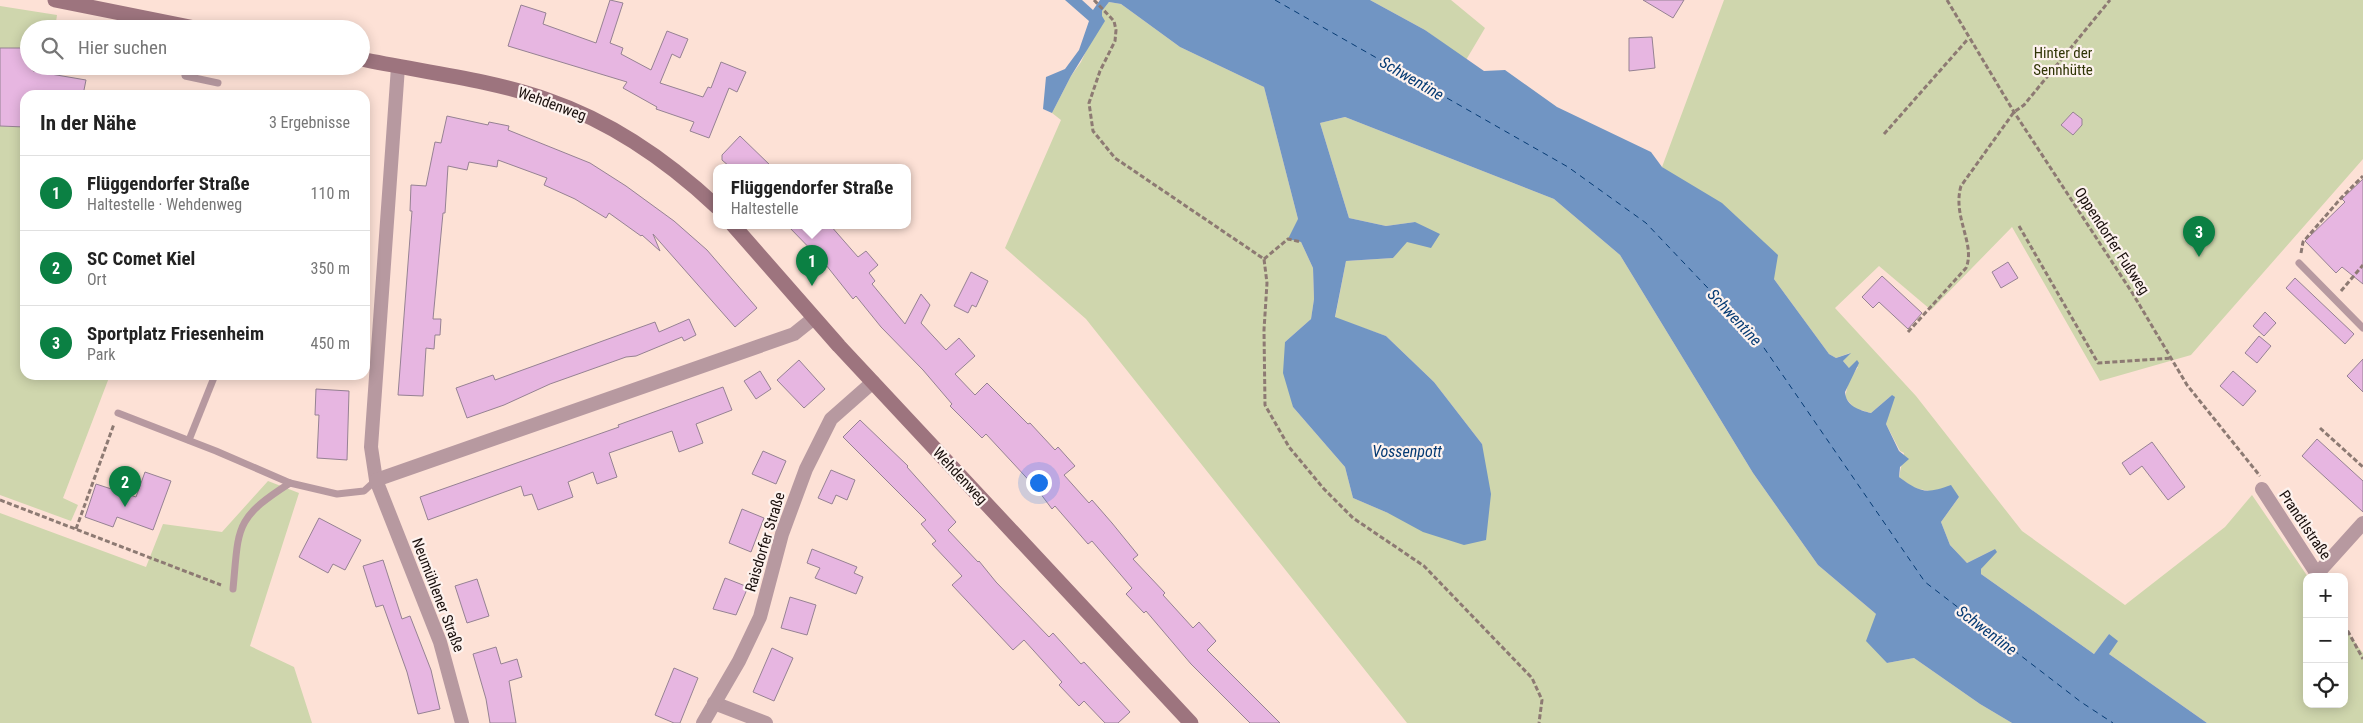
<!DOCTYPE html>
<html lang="de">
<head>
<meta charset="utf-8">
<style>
	:root { --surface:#fff; --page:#f6f6f6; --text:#222; --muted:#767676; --line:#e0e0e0; --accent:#0b8043 }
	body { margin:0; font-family:"Roboto Condensed",sans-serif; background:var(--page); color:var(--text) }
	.controls { position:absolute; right:15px; bottom:15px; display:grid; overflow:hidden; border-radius:10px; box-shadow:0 2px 12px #0003 }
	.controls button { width:45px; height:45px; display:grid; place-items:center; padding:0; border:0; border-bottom:1px solid var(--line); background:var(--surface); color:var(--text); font:25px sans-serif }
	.you { position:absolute; left:1038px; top:482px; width:18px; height:18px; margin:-12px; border:4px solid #fff; border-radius:50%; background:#1a73e8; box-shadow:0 0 0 8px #1a73e833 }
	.badge { display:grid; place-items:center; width:32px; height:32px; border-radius:50%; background:var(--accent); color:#fff; font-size:16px; font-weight:700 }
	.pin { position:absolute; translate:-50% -41px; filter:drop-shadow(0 1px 2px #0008) }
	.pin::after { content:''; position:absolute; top:26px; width:18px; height:15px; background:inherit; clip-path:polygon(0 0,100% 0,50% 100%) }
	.popup { position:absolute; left:713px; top:164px; width:198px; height:65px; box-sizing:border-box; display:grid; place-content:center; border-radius:10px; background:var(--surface); filter:drop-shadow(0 1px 4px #0005); font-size:16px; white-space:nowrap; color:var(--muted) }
	.popup b { font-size:19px; color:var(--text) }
	.popup::after { content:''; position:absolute; left:50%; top:100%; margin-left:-10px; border:10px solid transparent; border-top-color:var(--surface) }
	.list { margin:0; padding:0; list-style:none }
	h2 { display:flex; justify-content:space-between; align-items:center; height:65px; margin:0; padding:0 20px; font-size:21px }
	h2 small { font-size:16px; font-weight:400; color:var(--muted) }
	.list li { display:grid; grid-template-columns:32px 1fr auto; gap:15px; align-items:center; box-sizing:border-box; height:75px; padding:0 20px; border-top:1px solid var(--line) }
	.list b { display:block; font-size:19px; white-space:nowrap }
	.list p { margin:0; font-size:16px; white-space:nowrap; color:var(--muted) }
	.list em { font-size:16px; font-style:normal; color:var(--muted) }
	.icon { flex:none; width:28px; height:28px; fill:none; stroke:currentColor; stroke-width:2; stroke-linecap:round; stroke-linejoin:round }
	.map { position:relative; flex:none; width:2363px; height:723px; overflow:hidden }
	.search { position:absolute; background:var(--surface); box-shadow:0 2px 12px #0003; left:20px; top:20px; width:350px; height:55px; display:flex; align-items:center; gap:12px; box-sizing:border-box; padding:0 18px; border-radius:28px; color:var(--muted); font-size:19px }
	.panel { position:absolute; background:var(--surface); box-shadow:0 2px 12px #0003; left:20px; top:90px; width:350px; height:290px; border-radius:15px }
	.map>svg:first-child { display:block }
	.green { fill:#cfd6ad }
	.water { fill:#7195c3 }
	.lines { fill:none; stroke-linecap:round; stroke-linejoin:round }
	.ferry { stroke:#063b74; stroke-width:1; stroke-dasharray:6 5; stroke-linecap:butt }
	.building { fill:#e7b6e1; stroke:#968293 }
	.path { stroke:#8d7a73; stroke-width:3; stroke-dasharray:5 2.5; stroke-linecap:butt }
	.lane { stroke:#b799a0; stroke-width:7 }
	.street { stroke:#b799a0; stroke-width:14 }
	.secondary { stroke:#9d747e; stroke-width:15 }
	.labels { text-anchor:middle; stroke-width:4.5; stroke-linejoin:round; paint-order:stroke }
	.park-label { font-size:15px; fill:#303506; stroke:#fdf2ee }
	.street-label { font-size:15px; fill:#190f0c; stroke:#fdf2ee }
	.water-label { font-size:16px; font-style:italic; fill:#063b74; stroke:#fdf2ee }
</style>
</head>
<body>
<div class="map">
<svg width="2363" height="723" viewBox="0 0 2363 723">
	<rect width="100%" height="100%" fill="#fde1d6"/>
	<!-- green -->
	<g class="green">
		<polygon points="1370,0 1451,0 1485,28 1466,60 1425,30"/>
		<polygon points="1724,0 2363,0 2363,159 2191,355 2100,381 2012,227 1931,310 1879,266 1835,308 1916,396 2022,531 2125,605 2225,527 2252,495 2308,577 2307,704 2344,704 2344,628 2363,653 2363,723 2207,723 2109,654 2109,634 2094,654 1981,574 1981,569 1995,549 1967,563 1950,545 1941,522 1959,497 1914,488 1899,477 1904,453 1900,451 1886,424 1892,395 1871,413 1854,408 1845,397 1849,380 1858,367 1849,368 1843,361 1850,353 1836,358 1829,354 1774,279 1662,167"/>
		<polygon points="1109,2 1121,4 1180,47 1264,87 1298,219 1301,242 1313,268 1314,299 1311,319 1285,342 1293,407 1345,467 1353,498 1388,513 1482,444 1434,382 1386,336 1335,318 1346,261 1393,258 1415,222 1386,226 1349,218 1320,123 1345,117 1554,199 1620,255 1753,473 1818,565 1876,614 1887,663 1914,658 1980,704 2012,723 1407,723 1086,319 1005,248 1061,120 1052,113 1071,76 1081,62 1102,16 1102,11"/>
		<polygon points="0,6 57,15 55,29 29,29 29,66 50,66 46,95 25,95 25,375 110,375 63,498 78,505 71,521 0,495"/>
		<polygon points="268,481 299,493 250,646 294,667 312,723 0,723 0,513 146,567 163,524 222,532"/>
	</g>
	<!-- water -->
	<path class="water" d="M 1065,0 L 1082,0 L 1093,10 L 1100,0 L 1370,0 L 1425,30 L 1484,71 L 1505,70 L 1557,107 L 1651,152 L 1662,167 L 1722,203 L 1778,255 L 1774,279 L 1829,354 L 1836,358 L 1851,353 L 1843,361 L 1849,368 L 1857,360 L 1859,363 L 1845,392 C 1846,406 1859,410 1871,413 L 1892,395 L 1895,397 L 1886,424 L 1899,451 L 1909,459 L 1900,467 L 1899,477 C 1921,493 1926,494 1951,485 L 1959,497 L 1941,522 L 1950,545 L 1967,563 L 1995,549 L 1997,552 L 1981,569 L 1981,574 L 2094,654 L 2109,634 L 2118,641 L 2109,654 L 2207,723 L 2012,723 L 1980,704 L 1914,658 L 1887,663 L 1866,641 L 1876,614 L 1818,565 L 1753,473 L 1620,255 L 1554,199 L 1345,117 L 1320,123 L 1349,218 L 1386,226 L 1415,222 L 1440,234 L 1431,248 L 1407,242 L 1393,258 L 1346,261 L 1335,317 L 1386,336 L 1434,382 L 1482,444 L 1491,494 L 1486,540 L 1464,545 L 1423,532 L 1388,513 L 1353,498 L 1345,467 L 1293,407 L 1283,373 L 1285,342 L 1311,319 L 1314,299 L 1313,268 L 1301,242 L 1288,239 L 1298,219 L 1264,87 L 1180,47 L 1121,4 L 1109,2 L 1102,11 L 1102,16 L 1105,21 L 1071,76 L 1052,113 L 1043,109 L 1046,77 L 1065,69 L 1079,50 L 1089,21 Z"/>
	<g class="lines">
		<!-- ferry -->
		<polyline class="ferry" points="1275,0 1568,167 1646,223 1762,345 1925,582 2081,702 2113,723"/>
	</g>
	<!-- building -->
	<g class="building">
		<polygon points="610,0 623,3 610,43 623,48 621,54 651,70 667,31 688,39 680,58 672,54 660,83 703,97 708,87 711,88 721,62 746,72 737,92 729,88 709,138 690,131 694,122 656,109 657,107 623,88 627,82 508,46 521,5 546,13 543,24 596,43"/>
		<polygon points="1643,0 1684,0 1673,18"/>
		<polygon points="1652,37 1655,68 1629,71 1629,38"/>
		<polygon points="0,48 29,48 29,66 33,66 33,71 86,80 83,95 25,95 25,127 0,126"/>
		<polygon points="2073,112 2082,119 2082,125 2073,135 2061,125"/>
		<polygon points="447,116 488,125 489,122 509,126 508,130 590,163 626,186 674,221 707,250 757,308 735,327 653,234 660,251 642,235 641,236 609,213 606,218 575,199 544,185 547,178 498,160 497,167 469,162 467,170 448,166 445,213 443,213 433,319 441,319 440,335 435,335 434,349 426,348 423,396 398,395 412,211 410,211 411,185 426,186 435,142 441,143"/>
		<polygon points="740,136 772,167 730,167 722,160 722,155"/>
		<polygon points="2363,179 2363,284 2342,267 2336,273 2305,241 2345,202 2342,199"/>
		<polygon points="787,225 830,225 858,257 866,251 878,265 869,273 875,281 872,284 905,324 921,294 930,305 921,323 946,350 959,338 975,356 955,374 975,395 987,383 1028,424 1030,423 1055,450 1058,447 1075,466 1064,475 1089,503 1092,500 1112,523 1138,555 1133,559 1165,593 1163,595 1193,628 1199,622 1216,641 1207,650 1280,723 1250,723 1191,664 1146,611 1144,613 1126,594 1132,588 1092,541 1088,544 1055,506 1052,509 1037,489 986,434 982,438 950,406 952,404 923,370 881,327 856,296 853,299 826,265"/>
		<polygon points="2008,262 2018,278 2001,288 1992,272"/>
		<polygon points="971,272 988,281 976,307 972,305 968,313 954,306"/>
		<polygon points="1882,276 1922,313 1908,329 1879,302 1873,308 1862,297"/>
		<polygon points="2295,278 2354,334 2345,344 2286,288"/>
		<polygon points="2265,312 2276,323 2264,336 2253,326"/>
		<polygon points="689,319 696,335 684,341 682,337 636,356 626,357 550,384 504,405 467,418 456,388 493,375 495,380 655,322 659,332"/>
		<polygon points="2259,336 2271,346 2257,363 2245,353"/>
		<polygon points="2363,359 2363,392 2347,376"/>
		<polygon points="799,360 825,389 804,408 777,380"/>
		<polygon points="760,371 771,389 756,399 744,381"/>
		<polygon points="2233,371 2256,391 2243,406 2220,386"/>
		<polygon points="723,387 732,410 696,424 703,443 679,452 672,431 609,453 617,477 597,484 593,472 568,482 573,497 538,510 532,494 524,496 521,486 428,520 420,497 619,427 618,425"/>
		<polygon points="316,389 349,391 347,460 317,458 319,415 315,415"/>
		<polygon points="860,420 908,466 907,467 956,522 948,530 978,562 979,561 996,582 1049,637 1053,633 1081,664 1084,662 1130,712 1118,723 1105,723 1084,701 1079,706 1059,685 1062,682 1024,640 1013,650 952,585 962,576 932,544 936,541 921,524 926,520 843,437"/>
		<polygon points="2317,439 2363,481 2363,512 2302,456"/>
		<polygon points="2152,442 2185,487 2168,500 2142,466 2130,475 2122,463"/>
		<polygon points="763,451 786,461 776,484 752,474"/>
		<polygon points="831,470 855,480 847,500 836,495 832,504 818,498"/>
		<polygon points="145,472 171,481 153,530 117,517 113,527 85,517 96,484 136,497"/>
		<polygon points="742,509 764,518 751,552 729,543"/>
		<polygon points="319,518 361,540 345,570 333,564 328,573 299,557"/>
		<polygon points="812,549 857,567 854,573 863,577 856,594 815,578 820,568 807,563"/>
		<polygon points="383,560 402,619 410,616 431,670 440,709 418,714 407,672 383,605 376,607 363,566"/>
		<polygon points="725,578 748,587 736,615 713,609"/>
		<polygon points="477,579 489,616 467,623 455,586"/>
		<polygon points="790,597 816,605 807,635 781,628"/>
		<polygon points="496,647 501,664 517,659 522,677 509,681 516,723 490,723 486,699 473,654"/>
		<polygon points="772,648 793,658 774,701 753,692"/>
		<polygon points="674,668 698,678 680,723 674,723 655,715"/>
	</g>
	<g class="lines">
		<!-- path -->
		<g class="path">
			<polyline points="1094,0 1114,21 1116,30 1115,41 1100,71 1089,103 1093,131 1115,158 1264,259 1267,283 1264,330 1265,405 1289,447 1324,489 1353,518 1424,566 1532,678 1542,700 1539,723"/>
			<polyline points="1947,0 2014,112 2133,294 2187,385 2260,476"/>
			<polyline points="1884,134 1968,39"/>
			<polyline points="2019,226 2098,363 2172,358"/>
			<polyline points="2301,253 2303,242 2342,197 2363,176"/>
			<polyline points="1264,259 1288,239 1301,242"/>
			<polyline points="2341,291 2363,265"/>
			<path d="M 1908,332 L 1966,268 C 1976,244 1952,217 1961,186 L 2014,112 L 2024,105 L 2110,0"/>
			<polyline points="2320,428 2363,467"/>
			<polyline points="0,500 221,585"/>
			<polyline points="76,529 114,424"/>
			<polyline points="2344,624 2363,659"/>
		</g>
		<!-- lane -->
		<g class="lane">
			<polyline points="184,66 185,76 218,83"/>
			<polyline points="2299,263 2363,328"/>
			<polyline points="118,413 216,451 290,483 337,494 364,491 376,480"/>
			<polyline points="189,440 215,375"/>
			<path d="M 233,589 C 239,526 234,519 290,483"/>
		</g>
		<!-- street -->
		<g class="street">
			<polyline points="398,67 371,447 376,480 440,642 462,723"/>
			<polyline points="376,480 794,334 814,318"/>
			<polyline points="2262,489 2317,574 2363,523"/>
			<polyline points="714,703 766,723"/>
			<polyline points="703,723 739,661 760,617 782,534 806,469 831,419 873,382"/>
		</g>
		<!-- secondary -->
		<g class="secondary">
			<polyline points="55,0 200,29"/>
			<path d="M 361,59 C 423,72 488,79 548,100 C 612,122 668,161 717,207"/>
			<polyline points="733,225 839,346 1191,723"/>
		</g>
	</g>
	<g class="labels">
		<!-- park labels -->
		<g class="park-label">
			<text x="2063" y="58">Hinter der<tspan x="2063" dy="17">Sennhütte</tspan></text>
		</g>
		<!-- street labels -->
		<g class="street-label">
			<text transform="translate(552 104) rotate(20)" y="5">Wehdenweg</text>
			<text transform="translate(2112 241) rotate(57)" y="5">Oppendorfer Fußweg</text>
			<text transform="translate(960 476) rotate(47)" y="5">Wehdenweg</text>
			<text transform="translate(2305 525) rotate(56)" y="5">Prandtlstraße</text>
			<text transform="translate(765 542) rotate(-73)" y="5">Raisdorfer Straße</text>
			<text transform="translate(438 595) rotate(69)" y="5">Neumühlener Straße</text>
		</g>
		<!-- water labels -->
		<g class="water-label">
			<text transform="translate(1412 78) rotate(30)" y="6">Schwentine</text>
			<text transform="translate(1735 317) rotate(47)" y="6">Schwentine</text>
			<text x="1407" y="457">Vossenpott</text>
			<text transform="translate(1987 630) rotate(37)" y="6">Schwentine</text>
		</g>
	</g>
</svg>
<div class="controls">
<button>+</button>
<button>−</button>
<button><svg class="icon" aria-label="locate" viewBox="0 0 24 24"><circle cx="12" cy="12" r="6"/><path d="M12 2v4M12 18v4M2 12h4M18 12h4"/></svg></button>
</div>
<div class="you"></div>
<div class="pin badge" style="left:812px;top:286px">1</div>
<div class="popup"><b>Flüggendorfer Straße</b>Haltestelle</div>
<div class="pin badge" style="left:125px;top:507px">2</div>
<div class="pin badge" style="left:2199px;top:257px">3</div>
<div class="search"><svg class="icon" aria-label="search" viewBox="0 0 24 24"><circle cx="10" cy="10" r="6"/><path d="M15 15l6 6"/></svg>Hier suchen</div>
<section class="panel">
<h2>In der Nähe<small>3 Ergebnisse</small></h2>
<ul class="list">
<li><span class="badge">1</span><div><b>Flüggendorfer Straße</b><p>Haltestelle · Wehdenweg</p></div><em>110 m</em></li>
<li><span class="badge">2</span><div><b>SC Comet Kiel</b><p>Ort</p></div><em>350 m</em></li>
<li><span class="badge">3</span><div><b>Sportplatz Friesenheim</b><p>Park</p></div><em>450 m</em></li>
</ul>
</section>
</div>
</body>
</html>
